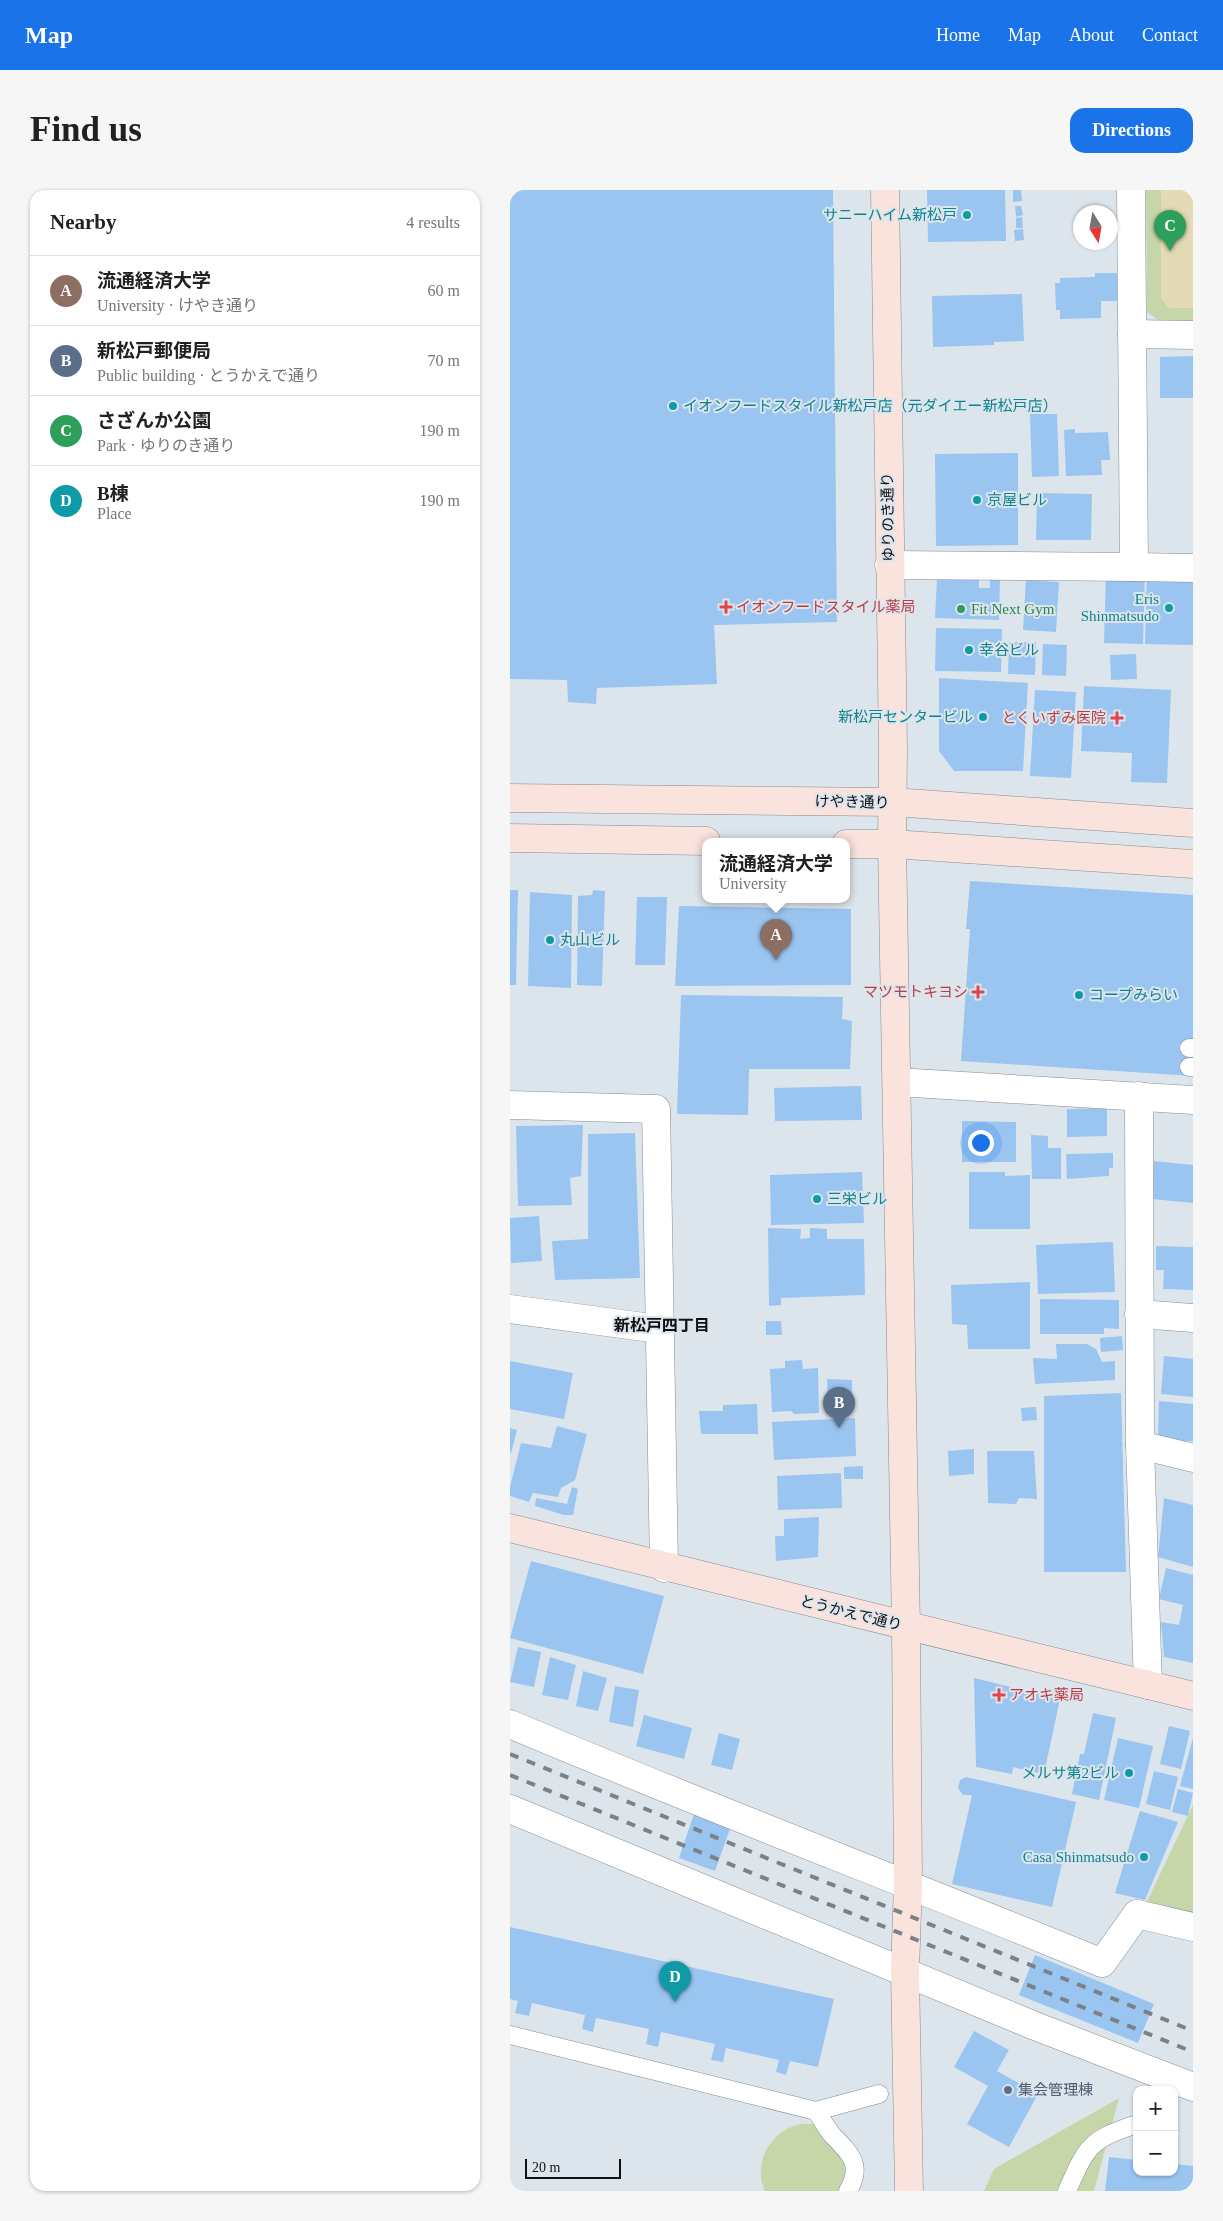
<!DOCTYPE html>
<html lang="en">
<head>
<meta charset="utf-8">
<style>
	:root { --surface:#fff; --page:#f6f6f6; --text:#202124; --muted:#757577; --line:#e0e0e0; --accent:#1a73e8 }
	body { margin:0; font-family:"Times New Roman","Noto Sans JP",serif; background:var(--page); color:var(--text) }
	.controls { position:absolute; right:15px; bottom:15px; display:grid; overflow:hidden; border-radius:10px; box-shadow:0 1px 4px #0004 }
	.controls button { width:45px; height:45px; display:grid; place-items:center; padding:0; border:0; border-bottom:1px solid var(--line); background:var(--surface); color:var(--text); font:25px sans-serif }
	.compass { position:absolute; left:563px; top:15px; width:45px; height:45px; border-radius:50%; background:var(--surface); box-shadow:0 1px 4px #0004; rotate:169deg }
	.scale { position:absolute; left:15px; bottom:12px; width:96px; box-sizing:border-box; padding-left:5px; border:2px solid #0e1114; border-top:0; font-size:14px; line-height:18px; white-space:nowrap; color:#0e1114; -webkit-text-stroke:4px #dde5ec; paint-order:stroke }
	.you { position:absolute; left:470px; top:952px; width:18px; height:18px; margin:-12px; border:4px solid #fff; border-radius:50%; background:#1a73e8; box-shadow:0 0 0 8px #1a73e833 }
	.badge { display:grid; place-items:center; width:32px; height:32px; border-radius:50%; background:var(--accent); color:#fff; font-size:16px; font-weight:700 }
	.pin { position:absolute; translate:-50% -41px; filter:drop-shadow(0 1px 2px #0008) }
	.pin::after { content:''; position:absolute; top:26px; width:18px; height:15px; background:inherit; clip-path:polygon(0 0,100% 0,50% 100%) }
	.popup { position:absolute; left:192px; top:648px; width:148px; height:65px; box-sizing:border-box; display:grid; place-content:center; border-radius:10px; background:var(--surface); filter:drop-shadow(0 1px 4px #0005); font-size:16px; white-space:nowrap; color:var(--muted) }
	.popup b { font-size:19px; color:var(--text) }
	.popup::after { content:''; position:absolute; left:50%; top:100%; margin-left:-10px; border:10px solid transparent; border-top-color:var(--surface) }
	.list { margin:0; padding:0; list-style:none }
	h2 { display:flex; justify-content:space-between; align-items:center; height:65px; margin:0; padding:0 20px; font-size:21px }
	h2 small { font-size:16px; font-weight:400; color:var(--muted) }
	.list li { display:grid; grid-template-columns:32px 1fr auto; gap:15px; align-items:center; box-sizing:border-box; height:70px; padding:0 20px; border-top:1px solid var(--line) }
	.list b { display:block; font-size:19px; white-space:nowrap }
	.list p { margin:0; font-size:16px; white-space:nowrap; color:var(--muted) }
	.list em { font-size:16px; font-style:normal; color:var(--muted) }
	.map { position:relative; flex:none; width:683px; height:2001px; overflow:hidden; border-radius:15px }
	header { display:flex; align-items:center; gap:30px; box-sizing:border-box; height:70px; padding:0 25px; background:var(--accent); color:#fff }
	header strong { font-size:24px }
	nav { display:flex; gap:28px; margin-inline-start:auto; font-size:18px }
	.intro { display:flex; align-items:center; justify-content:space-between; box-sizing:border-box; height:120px; padding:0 30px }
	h1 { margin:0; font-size:35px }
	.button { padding:12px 22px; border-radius:15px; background:var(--accent); color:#fff; font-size:18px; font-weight:700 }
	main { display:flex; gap:30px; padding:0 30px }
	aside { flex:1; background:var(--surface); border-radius:15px; box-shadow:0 1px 4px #0004 }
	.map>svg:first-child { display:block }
	.green { fill:#c6d6a8 }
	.sand { fill:#e4dab5 }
	.building { fill:#99c5f0 }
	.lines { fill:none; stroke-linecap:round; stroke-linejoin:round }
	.lane-casing { stroke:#848b92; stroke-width:19 }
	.street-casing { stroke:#848b92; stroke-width:29 }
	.secondary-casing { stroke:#848b92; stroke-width:29 }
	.lane { stroke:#fff; stroke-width:18 }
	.street { stroke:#fff; stroke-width:28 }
	.secondary { stroke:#fae2dd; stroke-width:28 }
	.rail { stroke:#7b8186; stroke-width:4; stroke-dasharray:9 9; stroke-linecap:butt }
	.culture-dot { fill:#0f9aa8; stroke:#dde5ec; stroke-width:2 }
	.health-dot { fill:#e0444e; stroke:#dde5ec; stroke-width:2 }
	.leisure-dot { fill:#2e9e5b; stroke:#dde5ec; stroke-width:2 }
	.service-dot { fill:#5c6f8a; stroke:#dde5ec; stroke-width:2 }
	.labels { text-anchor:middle; stroke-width:4; stroke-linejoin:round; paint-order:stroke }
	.culture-label { font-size:15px; fill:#0d838f; stroke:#dde5ec; text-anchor:start }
	.street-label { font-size:15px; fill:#0e1114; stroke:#dde5ec }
	.health-label { font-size:15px; fill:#be3a42; stroke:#dde5ec; text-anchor:start }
	.leisure-label { font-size:15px; fill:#27864d; stroke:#dde5ec; text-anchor:start }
	.service-label { font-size:15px; fill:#4e5e75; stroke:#dde5ec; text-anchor:start }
	.neighbourhood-label { font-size:16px; font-weight:bold; fill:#0e1114; stroke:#dde5ec }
</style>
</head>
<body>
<header>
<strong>Map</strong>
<nav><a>Home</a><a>Map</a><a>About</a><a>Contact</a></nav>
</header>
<div class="intro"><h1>Find us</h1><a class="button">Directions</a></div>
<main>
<aside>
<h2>Nearby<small>4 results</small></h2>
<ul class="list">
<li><span class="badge" style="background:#8d6e63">A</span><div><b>流通経済大学</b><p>University · けやき通り</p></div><em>60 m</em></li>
<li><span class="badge" style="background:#5c6f8a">B</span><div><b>新松戸郵便局</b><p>Public building · とうかえで通り</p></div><em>70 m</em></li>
<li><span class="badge" style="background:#2e9e5b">C</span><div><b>さざんか公園</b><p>Park · ゆりのき通り</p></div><em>190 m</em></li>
<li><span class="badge" style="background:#0f9aa8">D</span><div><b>B棟</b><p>Place</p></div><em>190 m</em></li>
</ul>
</aside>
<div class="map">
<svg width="683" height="2001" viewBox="0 0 683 2001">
	<rect width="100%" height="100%" fill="#dde5ec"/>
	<!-- green -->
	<g class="green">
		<polygon points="636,0 683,0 683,132 650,132 637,122"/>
		<polygon points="683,1615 683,1725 633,1720"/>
		<polygon points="609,1908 584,2001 474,2001 484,1979"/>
		<path d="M 304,1934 L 319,1937 L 333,1946 L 344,2001 L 255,2001 C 242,1975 260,1941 288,1935 C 292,1933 298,1934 304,1934 Z"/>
	</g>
	<!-- sand -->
	<polygon class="sand" points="651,0 683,0 683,118 659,118 651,109"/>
	<!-- building -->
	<g class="building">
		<polygon points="0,0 323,0 327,432 204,435 207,494 87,498 86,514 58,512 57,490 0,489"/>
		<polygon points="417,0 495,0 496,51 418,52"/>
		<polygon points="503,0 511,0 512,11 503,12"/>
		<polygon points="505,16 511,16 513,25 506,27"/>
		<polygon points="512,27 513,38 506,38 506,28"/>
		<polygon points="513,39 514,50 505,51 504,40"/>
		<polygon points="585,83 607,83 607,111 591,111 591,128 550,129 550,120 546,120 545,93 550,93 550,88 585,87"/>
		<polygon points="512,104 514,151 484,152 484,155 423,157 422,106"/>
		<polygon points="683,166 683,208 650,208 650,167"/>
		<polygon points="520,224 547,224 549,286 522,287"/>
		<polygon points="565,239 565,243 598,242 600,270 591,270 592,285 556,286 554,240"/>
		<polygon points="508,263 508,355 426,356 425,264"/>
		<polygon points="527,303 582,304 581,350 526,350"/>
		<polygon points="596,380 635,381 633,454 594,453"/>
		<polygon points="637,381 683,382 683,455 635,454"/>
		<polygon points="427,389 469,390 469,398 480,398 480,389 490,390 489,430 425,428"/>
		<polygon points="516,390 549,392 546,442 513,440"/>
		<polygon points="426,438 492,439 491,482 425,481"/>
		<polygon points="499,452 526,452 525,485 498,484"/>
		<polygon points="533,454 557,455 556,486 532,485"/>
		<polygon points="626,464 627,489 601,490 600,465"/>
		<polygon points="429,488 518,493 513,581 444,581 429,561"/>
		<polygon points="574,496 661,500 657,593 621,592 622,563 571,561"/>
		<polygon points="525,500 566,502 561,588 520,586"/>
		<polygon points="460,691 683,705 683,886 451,871 460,739 456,739"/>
		<polygon points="0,700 8,700 6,795 0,795"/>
		<polygon points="83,700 95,701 92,796 67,795 68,706 82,705"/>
		<polygon points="20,702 62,705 61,798 18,796"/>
		<polygon points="127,707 157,707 155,775 125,775"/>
		<polygon points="169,716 341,719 341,795 165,796"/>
		<polygon points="171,805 333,807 332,829 342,831 340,879 239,879 238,925 167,924"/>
		<polygon points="351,896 352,930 265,931 264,898"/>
		<polygon points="597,918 597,946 557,947 557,919"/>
		<polygon points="452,931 506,932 506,972 452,972"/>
		<polygon points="73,935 71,986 60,988 62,1015 8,1016 6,936"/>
		<polygon points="125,943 130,1088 45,1090 42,1051 78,1049 78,944"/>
		<polygon points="521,945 538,946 538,958 551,958 551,989 522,989"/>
		<polygon points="603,963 603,978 599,978 599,986 557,989 556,964"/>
		<polygon points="644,971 683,975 683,1013 642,1009"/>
		<polygon points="352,982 354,1033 261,1035 260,985"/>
		<polygon points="459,982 495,982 495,986 520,985 520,1039 459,1039"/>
		<polygon points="29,1026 32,1071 1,1073 0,1028"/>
		<polygon points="258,1038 291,1039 290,1049 300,1048 300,1038 317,1039 317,1049 354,1049 355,1105 271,1108 271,1115 259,1116"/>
		<polygon points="603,1052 605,1102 528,1104 526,1055"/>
		<polygon points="646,1056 683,1057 683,1100 653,1099 654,1080 646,1080"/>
		<polygon points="520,1092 520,1159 458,1159 457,1135 442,1134 441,1095"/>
		<polygon points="530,1109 609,1110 609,1139 594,1138 594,1144 530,1144"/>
		<polygon points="256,1131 271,1131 272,1145 256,1145"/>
		<polygon points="612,1146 613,1160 591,1162 590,1148"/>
		<polygon points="546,1154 577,1154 586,1159 592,1172 605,1171 605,1190 525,1194 523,1168 547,1169"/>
		<polygon points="654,1166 683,1169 683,1207 651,1204"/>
		<polygon points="292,1170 293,1179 308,1178 309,1223 284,1224 281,1221 262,1222 260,1179 275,1178 275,1171"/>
		<polygon points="0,1171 63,1183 54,1229 0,1219"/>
		<polygon points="317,1189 342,1190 342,1214 318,1215"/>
		<polygon points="611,1203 616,1382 534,1382 534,1206"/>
		<polygon points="649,1211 683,1214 683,1251 648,1251"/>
		<polygon points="247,1214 248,1244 191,1244 189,1221 213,1221 213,1215"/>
		<polygon points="526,1217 527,1230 512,1231 511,1218"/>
		<polygon points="345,1228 346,1266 264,1270 262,1232"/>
		<polygon points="47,1236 77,1244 65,1290 51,1298 48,1307 23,1303 19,1312 0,1306 0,1297 11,1253 41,1258"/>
		<polygon points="0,1238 7,1240 1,1263 0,1263"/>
		<polygon points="464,1259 464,1284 439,1286 438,1261"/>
		<polygon points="477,1261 524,1261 527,1309 509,1308 506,1314 478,1313"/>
		<polygon points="353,1276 353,1289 334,1289 334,1277"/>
		<polygon points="331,1283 332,1318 268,1320 267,1286"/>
		<polygon points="62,1297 68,1299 63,1325 54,1325 25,1316 26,1308 57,1314"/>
		<polygon points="654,1308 683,1315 683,1377 648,1367"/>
		<polygon points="309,1327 308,1367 266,1371 265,1346 274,1346 274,1329"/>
		<polygon points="21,1371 154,1406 133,1484 0,1448"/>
		<polygon points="656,1378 683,1385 683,1473 654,1467 651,1432 669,1435 673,1415 649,1409"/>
		<polygon points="8,1457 31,1462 24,1497 0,1492"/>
		<polygon points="40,1467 66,1475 58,1510 32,1505"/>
		<polygon points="73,1481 97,1488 88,1521 66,1516"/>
		<polygon points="464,1488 550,1509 534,1584 503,1577 502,1584 466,1577"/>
		<polygon points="105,1496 129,1500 123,1537 99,1532"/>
		<polygon points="583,1523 606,1528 589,1610 562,1604 570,1564 574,1564"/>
		<polygon points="134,1525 182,1538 174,1569 126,1556"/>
		<polygon points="659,1536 680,1541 671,1579 650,1574"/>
		<polygon points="209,1543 230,1549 222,1580 201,1575"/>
		<polygon points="608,1548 643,1556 629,1618 594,1610"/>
		<polygon points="683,1548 683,1599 670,1596"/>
		<polygon points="644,1581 668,1587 660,1620 636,1614"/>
		<polygon points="456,1587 566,1612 542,1717 442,1694 462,1605 453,1605 448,1598 450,1590"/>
		<polygon points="668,1599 683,1603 678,1626 662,1622"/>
		<polygon points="185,1621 222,1633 205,1681 169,1668"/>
		<polygon points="630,1621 668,1632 635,1710 605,1703"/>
		<polygon points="0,1737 324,1809 308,1877 280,1871 276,1885 266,1882 269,1870 216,1858 213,1872 201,1870 205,1854 151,1842 148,1857 136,1854 139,1839 86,1828 83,1842 72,1839 75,1825 22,1813 19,1826 5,1823 8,1811 0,1809"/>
		<polygon points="525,1765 644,1814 628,1853 509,1805"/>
		<polygon points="464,1841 499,1860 487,1881 528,1904 499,1957 457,1934 478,1896 444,1877"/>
		<polygon points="599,1967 627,1970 627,1982 664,1982 664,1974 683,1976 683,2001 595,2001"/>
	</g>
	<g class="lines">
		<defs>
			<g id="lane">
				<polyline points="679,858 683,858"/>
				<polyline points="679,877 683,877"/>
				<polyline points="0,1845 306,1921 369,1904"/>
				<path d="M 306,1921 C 312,1929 317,1940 324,1947 C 341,1964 353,1976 338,2001"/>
				<path d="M 557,2001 C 577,1956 579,1950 627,1934"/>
			</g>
			<g id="street">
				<polyline points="621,0 624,377 683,378"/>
				<polyline points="622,144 683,145"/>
				<polyline points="379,375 624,377"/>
				<polyline points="387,892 683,910"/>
				<polyline points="629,906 630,1255 638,1495"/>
				<polyline points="0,915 146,919 154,1378"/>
				<polyline points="0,1119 149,1139"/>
				<polyline points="629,1124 683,1128"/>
				<polyline points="630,1255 683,1268"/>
				<path d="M 0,1534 C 196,1617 395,1692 592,1773 L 627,1724 L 683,1737"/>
				<polyline points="0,1619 525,1836 683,1897"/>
			</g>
			<g id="secondary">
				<polyline points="375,0 383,559 382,654 396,1437 398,1693 395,1781 399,2001"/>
				<polyline points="0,608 383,612 683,633"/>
				<polyline points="0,648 196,651"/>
				<polyline points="336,654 382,654 683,674"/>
				<polyline points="0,1338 683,1506"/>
			</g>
		</defs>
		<!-- lane casing -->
		<use href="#lane" class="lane-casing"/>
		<!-- street casing -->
		<use href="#street" class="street-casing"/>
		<!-- secondary casing -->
		<use href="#secondary" class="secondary-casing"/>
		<!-- lane -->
		<use href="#lane" class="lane"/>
		<!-- street -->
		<use href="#street" class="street"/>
		<!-- secondary -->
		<use href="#secondary" class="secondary"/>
		<!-- rail -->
		<g class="rail">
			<polyline points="0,1564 683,1841"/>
			<polyline points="0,1585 683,1862"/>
		</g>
	</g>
	<!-- markers -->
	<g class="culture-dot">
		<circle cx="457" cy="25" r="5"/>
		<circle cx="163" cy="216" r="5"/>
		<circle cx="467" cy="310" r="5"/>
		<circle cx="659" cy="418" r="5"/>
		<circle cx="459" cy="460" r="5"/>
		<circle cx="473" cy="527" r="5"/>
		<circle cx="40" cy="750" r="5"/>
		<circle cx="569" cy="805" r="5"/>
		<circle cx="307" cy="1009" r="5"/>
		<circle cx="619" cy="1583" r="5"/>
		<circle cx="634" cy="1667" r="5"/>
	</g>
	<g class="health-dot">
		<path d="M213.5 409.5h5v5h5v5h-5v5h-5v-5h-5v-5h5z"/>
		<path d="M604.5 520.5h5v5h5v5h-5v5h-5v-5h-5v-5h5z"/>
		<path d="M465.5 794.5h5v5h5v5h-5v5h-5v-5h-5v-5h5z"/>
		<path d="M486.5 1497.5h5v5h5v5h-5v5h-5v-5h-5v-5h5z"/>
	</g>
	<circle class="leisure-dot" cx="451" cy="419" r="5"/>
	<circle class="service-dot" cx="498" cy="1900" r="5"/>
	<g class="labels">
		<!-- culture labels -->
		<g class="culture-label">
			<text x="447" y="30" text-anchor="end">サニーハイム新松戸</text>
			<text x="173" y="221">イオンフードスタイル新松戸店（元ダイエー新松戸店）</text>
			<text x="477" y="315">京屋ビル</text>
			<text x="649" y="414" text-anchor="end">Eris<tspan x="649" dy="17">Shinmatsudo</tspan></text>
			<text x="469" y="465">幸谷ビル</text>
			<text x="463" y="532" text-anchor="end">新松戸センタービル</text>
			<text x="50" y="755">丸山ビル</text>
			<text x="579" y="810">コープみらい</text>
			<text x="317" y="1014">三栄ビル</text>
			<text x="609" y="1588" text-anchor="end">メルサ第2ビル</text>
			<text x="624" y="1672" text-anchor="end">Casa Shinmatsudo</text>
		</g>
		<!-- street labels -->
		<g class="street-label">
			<text transform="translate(378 327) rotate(-91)" y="5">ゆりのき通り</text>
			<text transform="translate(342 612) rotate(1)" y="5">けやき通り</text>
			<text transform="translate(341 1423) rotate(14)" y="5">とうかえで通り</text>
		</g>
		<!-- health labels -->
		<g class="health-label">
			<text x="226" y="422">イオンフードスタイル薬局</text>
			<text x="596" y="533" text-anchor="end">とくいずみ医院</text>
			<text x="458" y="807" text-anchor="end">マツモトキヨシ</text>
			<text x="499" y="1510">アオキ薬局</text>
		</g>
		<!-- leisure labels -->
		<g class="leisure-label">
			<text x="461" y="424">Fit Next Gym</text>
		</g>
		<!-- service labels -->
		<g class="service-label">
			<text x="508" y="1905">集会管理棟</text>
		</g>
		<!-- neighbourhood labels -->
		<g class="neighbourhood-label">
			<text x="152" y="1141">新松戸四丁目</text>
		</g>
	</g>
</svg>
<div class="controls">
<button>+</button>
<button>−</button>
</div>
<svg class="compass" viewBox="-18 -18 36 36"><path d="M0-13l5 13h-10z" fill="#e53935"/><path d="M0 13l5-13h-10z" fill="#757577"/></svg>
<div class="scale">20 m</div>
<div class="you"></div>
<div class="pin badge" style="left:266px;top:770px;background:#8d6e63">A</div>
<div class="popup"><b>流通経済大学</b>University</div>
<div class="pin badge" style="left:329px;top:1238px;background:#5c6f8a">B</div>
<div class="pin badge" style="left:660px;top:61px;background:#2e9e5b">C</div>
<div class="pin badge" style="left:165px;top:1812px;background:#0f9aa8">D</div>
</div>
</main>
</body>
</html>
